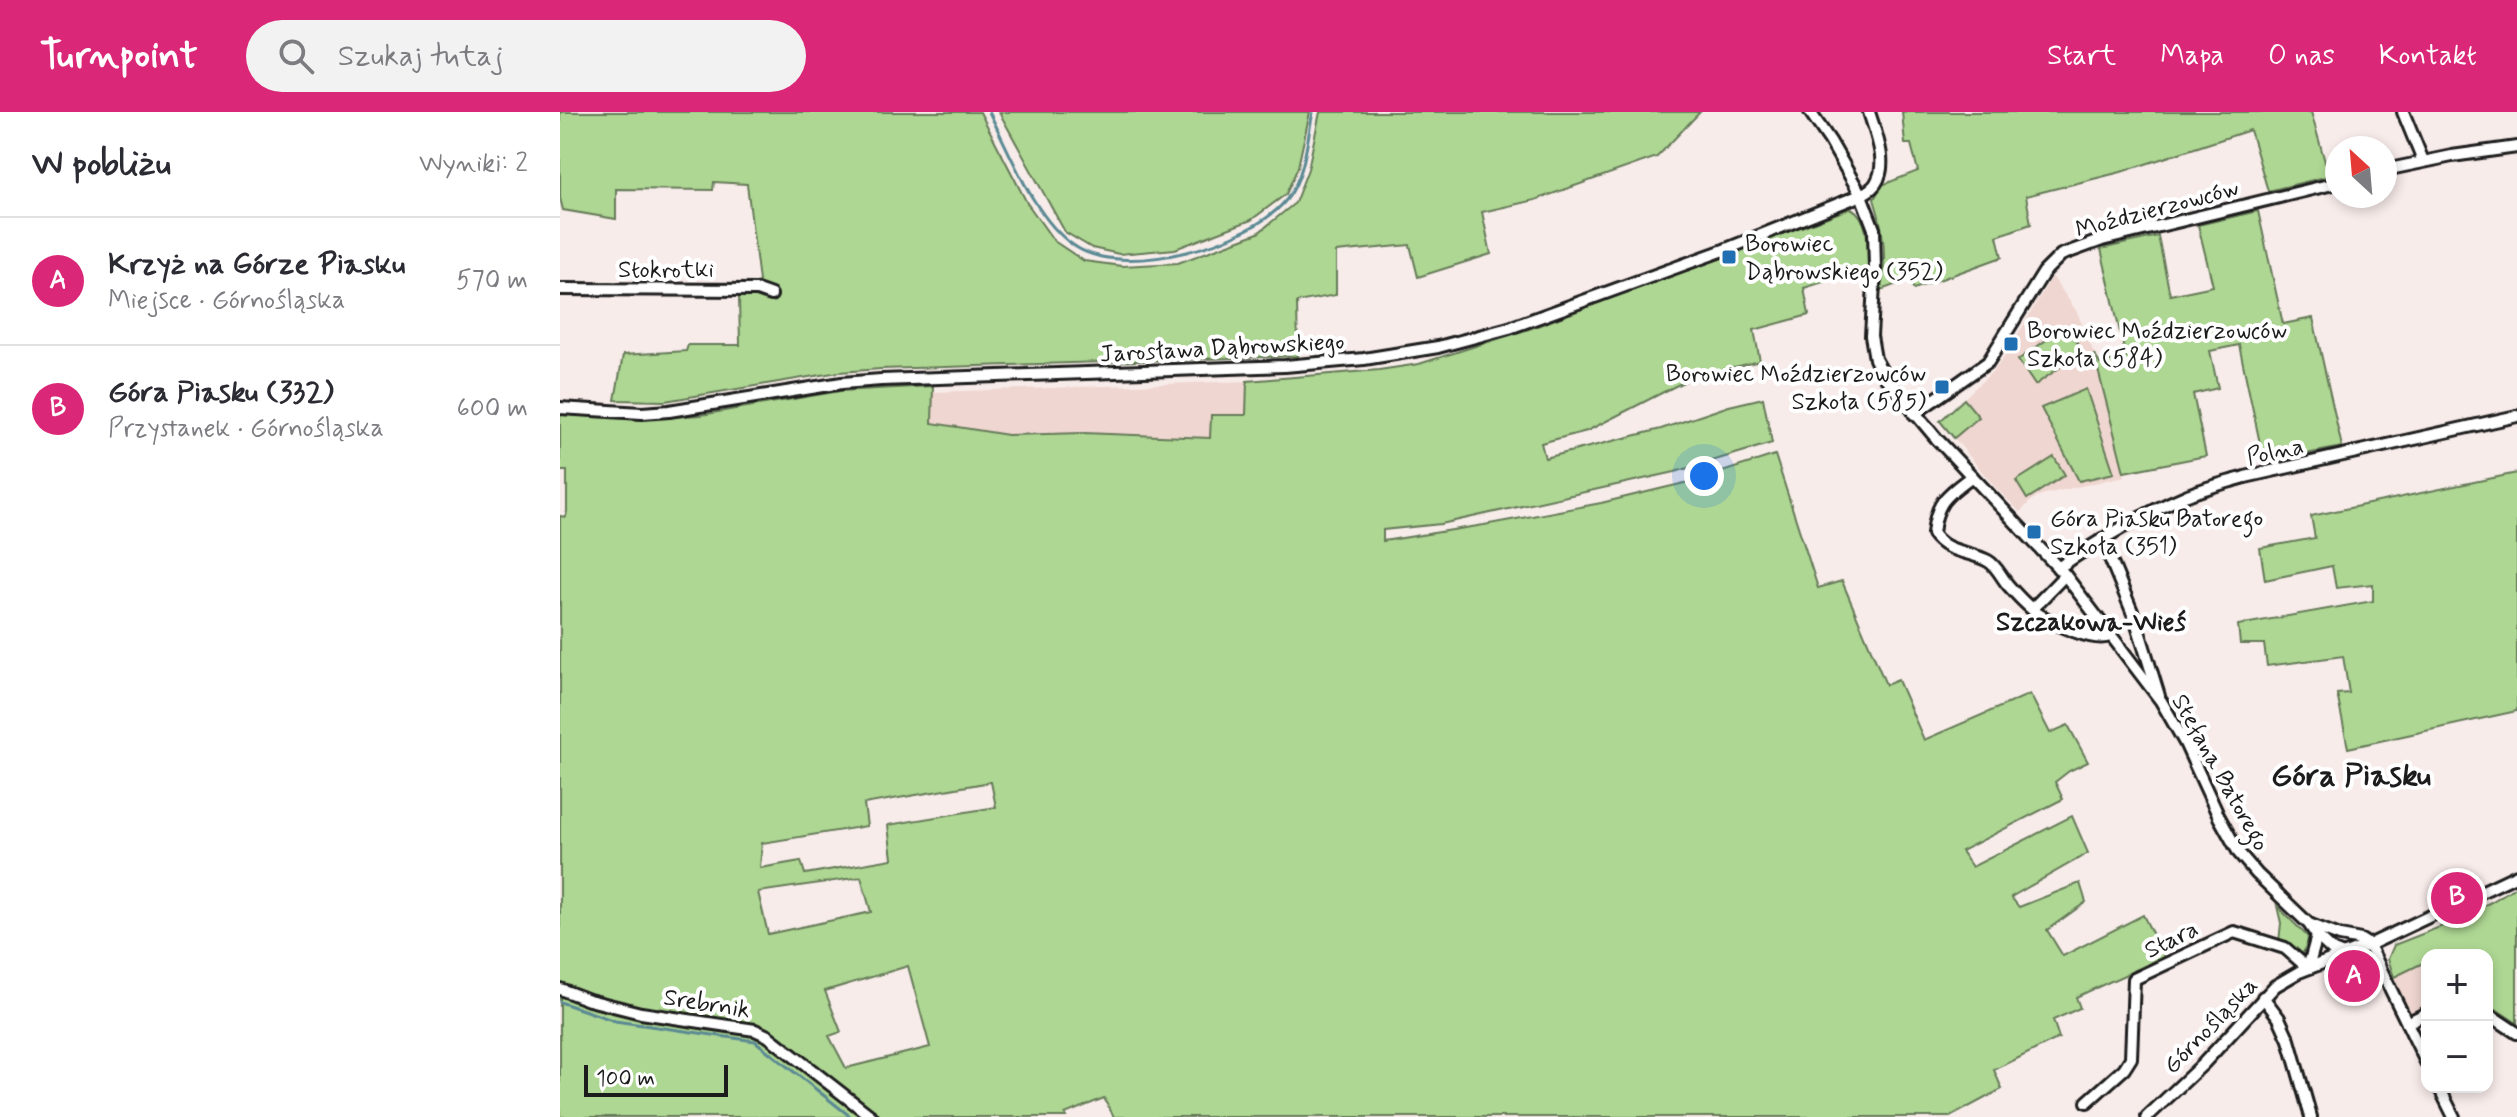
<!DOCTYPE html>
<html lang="pl">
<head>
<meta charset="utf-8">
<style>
	:root { --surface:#fff; --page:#f2f2f3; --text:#2b2b33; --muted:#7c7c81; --line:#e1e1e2; --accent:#db2777 }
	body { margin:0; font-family:Mynerve,sans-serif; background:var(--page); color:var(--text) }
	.controls { position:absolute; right:24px; bottom:24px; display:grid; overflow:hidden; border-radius:16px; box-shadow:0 4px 12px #0003 }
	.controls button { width:72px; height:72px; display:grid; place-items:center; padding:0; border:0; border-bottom:2px solid var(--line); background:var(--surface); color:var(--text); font:40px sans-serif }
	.compass { position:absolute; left:1765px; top:24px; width:72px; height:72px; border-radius:50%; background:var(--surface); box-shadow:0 4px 12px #0003; rotate:334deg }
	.scale { position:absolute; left:24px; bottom:20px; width:144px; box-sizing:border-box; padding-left:8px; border:4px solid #1c1c1c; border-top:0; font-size:22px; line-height:28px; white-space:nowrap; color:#1c1c1c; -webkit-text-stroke:6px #fff; paint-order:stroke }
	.you { position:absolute; left:1144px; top:364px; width:28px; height:28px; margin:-20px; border:6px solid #fff; border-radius:50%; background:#1a73e8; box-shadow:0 0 0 12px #1a73e833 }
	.badge { display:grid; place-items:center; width:52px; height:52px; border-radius:50%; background:var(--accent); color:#fff; font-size:26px; font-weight:700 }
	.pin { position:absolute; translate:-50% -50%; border:4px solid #fff; box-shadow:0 2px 8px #0006 }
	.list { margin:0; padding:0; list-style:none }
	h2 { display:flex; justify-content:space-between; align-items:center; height:104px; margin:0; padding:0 32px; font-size:34px }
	h2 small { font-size:26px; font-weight:400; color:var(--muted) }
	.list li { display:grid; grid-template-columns:52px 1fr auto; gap:24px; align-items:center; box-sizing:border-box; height:128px; padding:0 32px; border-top:2px solid var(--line) }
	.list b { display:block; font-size:30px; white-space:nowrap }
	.list p { margin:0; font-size:26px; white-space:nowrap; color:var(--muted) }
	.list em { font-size:26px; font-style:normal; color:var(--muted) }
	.icon { flex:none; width:44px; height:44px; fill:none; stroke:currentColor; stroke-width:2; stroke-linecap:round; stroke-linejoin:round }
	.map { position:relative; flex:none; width:1957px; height:1005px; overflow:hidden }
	header { display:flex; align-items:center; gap:48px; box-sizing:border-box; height:112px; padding:0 40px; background:var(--accent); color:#fff }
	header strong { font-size:38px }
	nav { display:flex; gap:44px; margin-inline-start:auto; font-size:28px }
	.search { width:560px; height:72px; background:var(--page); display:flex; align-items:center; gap:20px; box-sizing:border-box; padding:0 28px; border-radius:44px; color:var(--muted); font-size:30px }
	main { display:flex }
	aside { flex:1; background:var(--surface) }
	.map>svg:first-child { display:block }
	.built { fill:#efd6d0 }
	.green { fill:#aed793; stroke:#657a58; stroke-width:2; fill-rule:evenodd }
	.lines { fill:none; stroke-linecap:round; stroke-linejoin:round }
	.stream { stroke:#5a8994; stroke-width:3 }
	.minor-casing { stroke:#1c1c1c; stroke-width:16 }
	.minor { stroke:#fff; stroke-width:10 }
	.poi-dot { fill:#1f6fb2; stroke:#fff; stroke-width:3 }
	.labels { text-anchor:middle; stroke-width:8; stroke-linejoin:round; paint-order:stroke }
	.street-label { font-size:24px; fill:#1c1c1c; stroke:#fff }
	.poi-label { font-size:24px; fill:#1c1c1c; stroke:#fff; text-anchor:start }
	.neighbourhood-label { font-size:26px; font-weight:bold; fill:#1c1c1c; stroke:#fff }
	.district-label { font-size:32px; font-weight:bold; fill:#1c1c1c; stroke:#fff }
</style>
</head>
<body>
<header>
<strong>Turnpoint</strong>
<div class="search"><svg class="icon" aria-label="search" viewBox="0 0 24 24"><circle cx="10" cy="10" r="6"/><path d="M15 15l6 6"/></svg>Szukaj tutaj</div>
<nav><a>Start</a><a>Mapa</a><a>O nas</a><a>Kontakt</a></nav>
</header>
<main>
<aside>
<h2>W pobliżu<small>Wyniki: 2</small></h2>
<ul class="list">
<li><span class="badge">A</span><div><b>Krzyż na Górze Piasku</b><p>Miejsce · Górnośląska</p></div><em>570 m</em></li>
<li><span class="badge">B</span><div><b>Góra Piasku (332)</b><p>Przystanek · Górnośląska</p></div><em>600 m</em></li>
</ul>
</aside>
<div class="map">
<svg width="1957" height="1005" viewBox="0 0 1957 1005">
	<rect width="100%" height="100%" fill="#f8ecea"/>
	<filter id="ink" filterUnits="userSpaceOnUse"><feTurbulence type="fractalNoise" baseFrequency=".0125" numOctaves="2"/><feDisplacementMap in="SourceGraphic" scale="16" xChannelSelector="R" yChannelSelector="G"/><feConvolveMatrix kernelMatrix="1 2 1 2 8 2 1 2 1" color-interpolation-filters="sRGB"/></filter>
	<g filter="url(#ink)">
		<!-- built -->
		<g class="built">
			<polygon points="1492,164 1517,200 1536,246 1565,364 1481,383 1473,387 1460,400 1434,374 1380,309 1436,256 1450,236"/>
			<polygon points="687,269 686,304 650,326 524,321 448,323 371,311 373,280"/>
			<polygon points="1867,849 1867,911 1858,917 1834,865"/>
		</g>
		<!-- green -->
		<g class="green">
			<polygon points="0,0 420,0 467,91 494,129 524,149 562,154 618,151 698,121 735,91 748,57 760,0 1140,0 1097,45 975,88 922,100 931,142 858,165 850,133 776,140 776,183 737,190 738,244 321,257 279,260 105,289 55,288 63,243 126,239 128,233 180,233 179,185 199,169 187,72 154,70 153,78 56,77 56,107 3,98 0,86"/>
			<polygon points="439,0 750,0 738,55 726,82 691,108 615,137 559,142 532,136 505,120"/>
			<path d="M 1342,0 L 1751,0 L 1769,64 L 1708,79 L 1690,18 L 1561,60 L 1466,84 L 1471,112 L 1437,124 L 1442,145 L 1354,177 L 1348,168 L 1321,178 C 1327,147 1324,117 1314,87 L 1322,73 L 1358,59 L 1351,32 L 1345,32 Z"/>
			<path d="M 1291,96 C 1310,106 1308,137 1308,156 L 1244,176 L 1249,203 L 1194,218 L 1200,249 L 1133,265 L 1027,319 L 981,331 L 985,346 L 1101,317 L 1169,294 L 1203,286 L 1212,331 L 1115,360 L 881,412 L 823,418 L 823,429 L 924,413 L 1041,391 L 1137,368 L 1215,343 L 1258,476 L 1282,469 L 1326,573 L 1338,568 L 1364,628 L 1470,582 L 1490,621 L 1508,613 L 1528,650 L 1509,659 L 1495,670 L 1503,687 L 1401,739 L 1412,755 L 1512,704 L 1528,741 L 1451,785 L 1459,795 L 1520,771 L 1526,790 L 1487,818 L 1503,844 L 1583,803 L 1604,845 L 1516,885 L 1520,896 L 1493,908 L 1499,926 L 1434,958 L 1442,977 L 1390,1005 L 554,1005 L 544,986 L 505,1002 L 506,1005 L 0,1005 L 0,404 L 6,405 L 7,399 L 7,359 L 0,359 L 0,302 L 96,306 L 141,303 L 280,279 L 373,274 L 372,311 L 448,323 L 524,321 L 650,326 L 651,303 L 686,303 L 687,269 L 819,258 L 859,252 L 969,217 ZM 431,670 L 436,695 L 328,713 L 332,747 L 245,762 L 241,749 L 200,756 L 202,731 L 307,714 L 304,692 ZM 301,765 L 311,800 L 208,822 L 198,780 ZM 348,854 L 370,935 L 286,956 L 269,924 L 281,920 L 265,879 Z"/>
			<polygon points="1698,99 1723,212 1753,206 1782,335 1704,350 1679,233 1650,239 1658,276 1633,282 1646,344 1564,360 1534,242 1540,252 1566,246 1541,137 1598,124 1610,183 1653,174 1638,113"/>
			<polygon points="1506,214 1523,239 1475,273 1458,248"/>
			<polygon points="1526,277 1554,361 1519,369 1481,296"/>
			<polygon points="1404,287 1419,305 1394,326 1380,309"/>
			<polygon points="1494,345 1505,363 1467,387 1456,369"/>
			<polygon points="1957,361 1957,599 1788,636 1777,582 1789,581 1783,544 1707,554 1704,532 1680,532 1678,513 1813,489 1813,472 1776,476 1772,454 1705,468 1700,436 1755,426 1751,404"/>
			<polygon points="1957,774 1957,911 1927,891 1927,843 1867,843 1867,849 1834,865 1828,847 1834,833 1880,815 1931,790"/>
			<polygon points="1717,794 1748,825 1747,833 1742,843 1719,830 1721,811"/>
		</g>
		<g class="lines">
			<!-- stream -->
			<g class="stream">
				<path d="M 429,0 C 451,42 474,106 513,133 C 562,169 692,132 727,87 C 745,64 747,28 753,0"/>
				<polyline points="0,890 55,909 195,929 291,1005"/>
			</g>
			<defs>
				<g id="minor">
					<polyline points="1250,0 1270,29 1301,83 1314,117 1315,156 1311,224 1315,247 1325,265 1376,326 1505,463 1601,589 1625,631 1659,705 1679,741 1697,762 1749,812 1757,824 1773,839 1783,843"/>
					<polyline points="1843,0 1863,49"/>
					<polyline points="1825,58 1892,44 1957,35"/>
					<polyline points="0,177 197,178 211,183"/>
					<path d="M 0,296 L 82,301 L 109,299 L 282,271 L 321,268 L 725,254 L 804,247 L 878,235 L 949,216 L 1164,138 L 1301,83 C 1306,80 1313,77 1316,71 C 1329,51 1315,20 1309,0"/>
					<polyline points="1354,302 1428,250 1484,160 1501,143 1542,128 1777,71"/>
					<path d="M 1412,364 C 1387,383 1376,389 1373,422 C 1387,442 1408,438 1428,449 C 1437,454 1441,465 1448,473 C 1457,483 1468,496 1480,503 C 1495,512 1534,531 1550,524"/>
					<polyline points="1542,427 1576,509 1599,584"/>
					<path d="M 1498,456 C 1538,429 1580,403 1625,384 C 1644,376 1665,371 1685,365 L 1957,304"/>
					<polyline points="1472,497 1505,463"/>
					<polyline points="1751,813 1780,824 1801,828 1809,833"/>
					<polyline points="1809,833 1867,952"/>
					<polyline points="1748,856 1757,824"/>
					<polyline points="0,877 29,888 81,901 195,918 208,924 312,1005"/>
					<polyline points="1703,885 1719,906 1729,928 1751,1005"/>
					<polyline points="1927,901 1957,921"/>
					<polyline points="1847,911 1867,901"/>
					<polyline points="1879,975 1894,1005"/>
					<polyline points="1527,990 1564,957 1571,946 1574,867 1674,820 1725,836 1748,856"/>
					<polyline points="1587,1005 1643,952 1715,874 1739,860 1809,833 1957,763"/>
				</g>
			</defs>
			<!-- minor casing -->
			<use href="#minor" class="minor-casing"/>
			<!-- minor -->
			<use href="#minor" class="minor"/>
		</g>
	</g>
	<!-- markers -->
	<g class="poi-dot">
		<rect x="1161" y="137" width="16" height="16" rx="4"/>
		<rect x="1443" y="224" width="16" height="16" rx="4"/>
		<rect x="1374" y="267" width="16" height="16" rx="4"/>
		<rect x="1466" y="412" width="16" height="16" rx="4"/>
	</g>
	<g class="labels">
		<!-- street labels -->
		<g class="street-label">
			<text transform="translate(1597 96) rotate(-15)" y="8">Moździerzowców</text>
			<text x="106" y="165">Stokrotki</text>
			<text transform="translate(662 235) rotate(-3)" y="8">Jarosława Dąbrowskiego</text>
			<text transform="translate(1715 339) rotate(-12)" y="8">Polna</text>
			<text transform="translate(1661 660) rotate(61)" y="8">Stefana Batorego</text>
			<text transform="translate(1611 827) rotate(-26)" y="8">Stara</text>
			<text transform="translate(147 891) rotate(9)" y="8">Srebrnik</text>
			<text transform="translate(1650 913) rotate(-46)" y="8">Górnośląska</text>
		</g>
		<!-- poi labels -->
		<g class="poi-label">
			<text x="1185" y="139">Borowiec<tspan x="1185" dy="28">Dąbrowskiego (352)</tspan></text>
			<text x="1467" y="226">Borowiec Moździerzowców<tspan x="1467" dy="28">Szkoła (584)</tspan></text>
			<text x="1366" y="269" text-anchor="end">Borowiec Moździerzowców<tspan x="1366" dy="28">Szkoła (585)</tspan></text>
			<text x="1490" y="414">Góra Piasku Batorego<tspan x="1490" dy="28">Szkoła (351)</tspan></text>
		</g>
		<!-- neighbourhood labels -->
		<g class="neighbourhood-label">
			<text x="1531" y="518">Szczakowa-Wieś</text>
		</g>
		<!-- district labels -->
		<g class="district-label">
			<text x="1791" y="673">Góra Piasku</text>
		</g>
	</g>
</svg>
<div class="controls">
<button>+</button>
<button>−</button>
</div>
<svg class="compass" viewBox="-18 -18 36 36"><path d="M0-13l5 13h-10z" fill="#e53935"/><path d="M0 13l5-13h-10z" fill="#7c7c81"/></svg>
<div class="scale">100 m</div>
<div class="you"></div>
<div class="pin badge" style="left:1794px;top:864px">A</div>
<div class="pin badge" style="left:1897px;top:786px">B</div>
</div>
</main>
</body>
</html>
